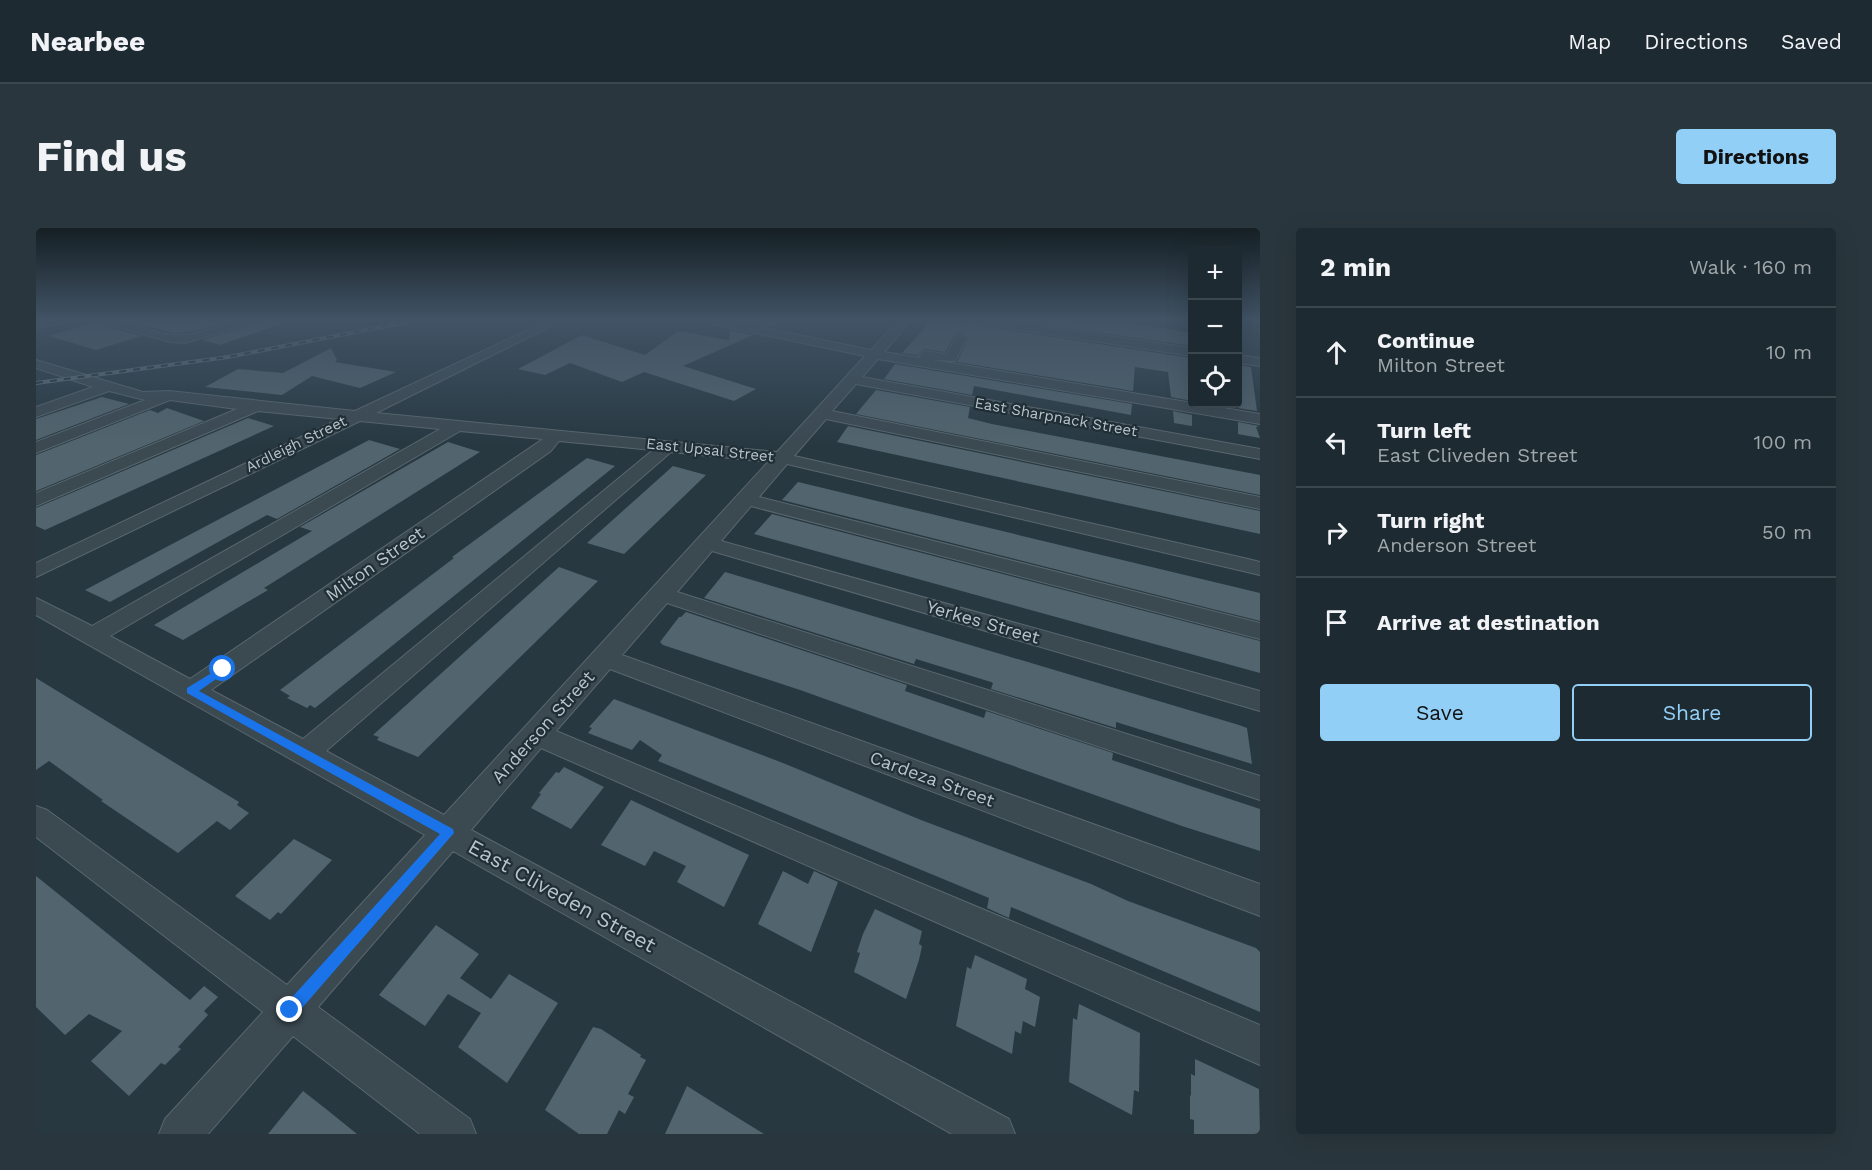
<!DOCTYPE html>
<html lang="en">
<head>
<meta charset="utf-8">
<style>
	:root { --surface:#1d2a31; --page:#2a363d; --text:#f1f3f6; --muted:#a0a7ab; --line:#3b464d; --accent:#92cff6 }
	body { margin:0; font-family:"Work Sans",sans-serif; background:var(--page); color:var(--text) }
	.controls { position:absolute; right:18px; top:18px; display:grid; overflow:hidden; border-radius:6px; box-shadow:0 6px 24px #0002 }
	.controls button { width:54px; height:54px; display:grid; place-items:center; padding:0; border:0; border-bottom:2px solid var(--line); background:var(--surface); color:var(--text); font:30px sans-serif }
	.stop { position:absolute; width:18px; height:18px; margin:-14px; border:4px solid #1a73e8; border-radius:50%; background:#fff }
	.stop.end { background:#1a73e8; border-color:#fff; box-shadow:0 2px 6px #0008 }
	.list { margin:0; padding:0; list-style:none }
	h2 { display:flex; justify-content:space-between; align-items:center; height:78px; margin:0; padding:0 24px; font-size:26px }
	h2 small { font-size:20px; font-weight:400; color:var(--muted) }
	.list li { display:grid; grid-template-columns:39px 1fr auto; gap:18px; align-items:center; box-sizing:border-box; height:90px; padding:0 24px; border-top:2px solid var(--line) }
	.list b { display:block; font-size:22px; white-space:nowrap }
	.list p { margin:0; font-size:20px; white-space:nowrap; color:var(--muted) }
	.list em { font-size:20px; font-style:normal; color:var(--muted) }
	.actions { display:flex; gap:12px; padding:18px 24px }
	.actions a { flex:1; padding:14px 0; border:2px solid var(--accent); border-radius:6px; text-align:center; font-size:21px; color:var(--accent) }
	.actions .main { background:var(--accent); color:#111 }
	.icon { flex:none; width:33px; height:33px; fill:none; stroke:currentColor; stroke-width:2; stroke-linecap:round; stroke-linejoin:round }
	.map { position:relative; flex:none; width:1224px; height:906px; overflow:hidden; border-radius:6px }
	header { display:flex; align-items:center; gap:36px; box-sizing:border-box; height:84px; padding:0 30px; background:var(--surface); border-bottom:2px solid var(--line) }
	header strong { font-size:28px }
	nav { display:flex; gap:33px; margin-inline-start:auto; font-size:21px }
	.intro { display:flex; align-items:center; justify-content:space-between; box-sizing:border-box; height:144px; padding:0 36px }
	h1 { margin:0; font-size:42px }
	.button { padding:15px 27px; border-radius:6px; background:var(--accent); color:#111; font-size:21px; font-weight:700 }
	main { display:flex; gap:36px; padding:0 36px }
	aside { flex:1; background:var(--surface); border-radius:6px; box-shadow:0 6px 24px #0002 }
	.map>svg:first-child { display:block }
	.building { fill:#52656e }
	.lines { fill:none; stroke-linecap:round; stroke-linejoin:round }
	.minor-casing { stroke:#59676e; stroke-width:2 }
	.minor { fill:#3b4951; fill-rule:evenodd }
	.rail-casing { stroke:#5d6e78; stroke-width:4 }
	.rail { stroke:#202e36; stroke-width:2; stroke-dasharray:7; stroke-linecap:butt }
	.route { fill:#1a73e8 }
	.labels { text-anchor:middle; stroke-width:4.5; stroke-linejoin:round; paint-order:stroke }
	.far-street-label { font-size:15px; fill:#b8c4cb; stroke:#202e36 }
	.street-label { font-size:18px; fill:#b8c4cb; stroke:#202e36 }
	.near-street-label { font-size:21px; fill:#b8c4cb; stroke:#202e36 }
</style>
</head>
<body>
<header>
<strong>Nearbee</strong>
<nav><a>Map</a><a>Directions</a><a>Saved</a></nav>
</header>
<div class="intro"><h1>Find us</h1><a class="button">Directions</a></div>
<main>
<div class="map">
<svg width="1224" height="906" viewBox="0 0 1224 906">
	<rect width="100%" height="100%" fill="#273841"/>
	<!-- building -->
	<g class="building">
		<polygon points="58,92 63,96 105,108 60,122 13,108 58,95"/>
		<polygon points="85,92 198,92 158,103 138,105"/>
		<polygon points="223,92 249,92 250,94 184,117 166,112 220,96"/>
		<polygon points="699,92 752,92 735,99"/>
		<polygon points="896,92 933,97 933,92 936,92 944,98 1156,130 1156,173 1135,169 1132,144 1099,139 1097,163 921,134 933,110 924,105 919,107 909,124 889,121 880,127 866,125"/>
		<polygon points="976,92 1070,92 1100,96 1156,105 1156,118"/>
		<polygon points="694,102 717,107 647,138 720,161 698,173 608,144 586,154 534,135 509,147 482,141 546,107 609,127 642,103 693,112"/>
		<polygon points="295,120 301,132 299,134 360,144 324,160 276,148 246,167 169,159 202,141 247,145"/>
		<polygon points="859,136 1096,176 1095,187 938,158 936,167 848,151"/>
		<polygon points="1202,137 1215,139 1221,183 1202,180"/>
		<polygon points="840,162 934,179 932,190 956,196 1224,247 1224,267 820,186"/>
		<polygon points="66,169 93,176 0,212 0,191"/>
		<polygon points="131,180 168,193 0,263 0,227 114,182 122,185"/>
		<polygon points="1137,183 1156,187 1156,198 1138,195"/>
		<polygon points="212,190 238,198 9,302 0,298 0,280"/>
		<polygon points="1202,194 1223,198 1220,199 1224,210 1202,206"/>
		<polygon points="812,198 1224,283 1224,306 801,214"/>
		<polygon points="333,212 364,221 241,291 231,287 74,374 49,362"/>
		<polygon points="412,214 444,224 228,360 232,362 147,412 118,397 276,303 264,299"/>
		<polygon points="551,230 579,238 279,480 274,477 271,480 251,470 254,468 244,462 418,330 416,329"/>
		<polygon points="637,238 670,247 588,326 551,315"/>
		<polygon points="762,254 1224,365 1224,393 746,272"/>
		<polygon points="736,286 1224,413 1224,445 718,306"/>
		<polygon points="523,339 562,353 382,529 341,512 343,509 337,507"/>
		<polygon points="689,344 1203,497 1211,500 1216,536 1080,494 1080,500 955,461 957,455 955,454 880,431 878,436 668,370"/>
		<polygon points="650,384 871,457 869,463 948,490 950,483 1077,525 1076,532 1224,581 1224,623 1146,598 764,462 627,417 624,414 643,389 645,389"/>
		<polygon points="0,450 203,574 201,577 213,585 194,602 181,593 142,625 65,573 67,572 13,533 0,542"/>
		<polygon points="578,471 747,535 885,592 1055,656 1092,673 1220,720 1224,724 1224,784 975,679 973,690 951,680 953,670 622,533 626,527 604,512 596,522 552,505 556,500 553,499"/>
		<polygon points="528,539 568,559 535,601 495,580 505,566 503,565 520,544 523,545"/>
		<polygon points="595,572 713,627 688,679 641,654 650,638 618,623 609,638 565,617"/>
		<polygon points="258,611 296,632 245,686 242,684 234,692 199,668"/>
		<polygon points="747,643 772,656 778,643 802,654 775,724 722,696"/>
		<polygon points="0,648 154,772 168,758 182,769 168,783 172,787 142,819 145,821 129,837 125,835 93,868 55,833 86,803 53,786 29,807 0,779"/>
		<polygon points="839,681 886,703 883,716 886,718 883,732 870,771 818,744 824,725 821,724 827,706"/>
		<polygon points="400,697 443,726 424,750 440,761 455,771 473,746 522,775 471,855 422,819 445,785 412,766 389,798 343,767"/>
		<polygon points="939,727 991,751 989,761 1004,769 999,799 987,793 985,806 979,803 976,826 920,798 931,739 935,741"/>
		<polygon points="1043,776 1104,805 1103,864 1098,862 1096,887 1033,854 1037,790 1041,792"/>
		<polygon points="557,799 565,801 605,827 604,829 610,832 592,866 598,869 589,886 583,882 571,906 543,906 509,882"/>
		<polygon points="1159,831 1223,861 1224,906 1158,906 1158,892 1154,891 1154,867 1155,868 1155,846 1159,848"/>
		<polygon points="651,858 678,875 728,906 629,906"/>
		<polygon points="267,863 290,881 321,906 232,906"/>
	</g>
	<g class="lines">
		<defs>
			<g id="minor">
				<polygon points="0,92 32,92 26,96 0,99"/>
				<path d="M 62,92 C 92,89 120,110 149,107 C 174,105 195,89 221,92 L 219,94 L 149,115 L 135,114 L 64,94 Z"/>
				<path d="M 513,92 L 527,92 L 340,185 L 741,224 L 829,128 L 675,96 L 669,92 L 690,92 L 835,122 L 863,92 L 875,92 L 848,124 L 885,130 L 882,127 L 889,123 L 910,126 L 921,108 L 925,107 L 931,111 L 919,133 L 897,132 L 1224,186 L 1224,196 L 842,131 L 826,149 L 1224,221 L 1224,231 L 820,156 L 796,183 L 1224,269 L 1224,281 L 790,191 L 758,228 L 1212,331 L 1224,334 L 1224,347 L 751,236 L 723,269 L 1224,395 L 1224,411 L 715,278 L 685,313 L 1224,463 L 1224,483 L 676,323 L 641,364 L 1224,548 L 1224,572 L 631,375 L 586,427 L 1224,656 L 1224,688 L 574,441 L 520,503 L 1224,797 L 1224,837 L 505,520 L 435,602 L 973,891 L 979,906 L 916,906 L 417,623 L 282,779 L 434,891 L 440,906 L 384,906 L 257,808 L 172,906 L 123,906 L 129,891 L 227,784 L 0,609 L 0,578 L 11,582 L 251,757 L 389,607 L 0,387 L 0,370 L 56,398 L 404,201 L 324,193 L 0,349 L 0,335 L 303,191 L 222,183 L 0,278 L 0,265 L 201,181 L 134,172 L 0,225 L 0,214 L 109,172 L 73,163 L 0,189 L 0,179 L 57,159 L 0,140 L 0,132 L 107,164 L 133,163 L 319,183 ZM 424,203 L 507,211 L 154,451 L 74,408 ZM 523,213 L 617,222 L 267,511 L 175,462 L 515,223 ZM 635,224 L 732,234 L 408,587 L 290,523 Z"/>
				<polygon points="938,92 964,92 1156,120 1156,128 944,96"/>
				<polygon points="1202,127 1224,130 1224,138 1202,135"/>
			</g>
		</defs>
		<!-- minor casing -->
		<use href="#minor" class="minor-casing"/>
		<!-- minor -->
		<use href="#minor" class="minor"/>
		<defs>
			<polyline id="rail" points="0,155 192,129 381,92"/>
		</defs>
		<!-- rail casing -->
		<use href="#rail" class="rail-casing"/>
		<!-- rail -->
		<use href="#rail" class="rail"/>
	</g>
	<!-- sky -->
	<linearGradient id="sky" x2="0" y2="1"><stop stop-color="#151f24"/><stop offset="0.42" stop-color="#415365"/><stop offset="1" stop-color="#415365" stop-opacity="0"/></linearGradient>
	<rect width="1224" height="218" fill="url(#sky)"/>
	<!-- route -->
	<polygon class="route" points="187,438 192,441 190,444 163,463 417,601 418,605 260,787 254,789 249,787 247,782 249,777 404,606 151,465 151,460"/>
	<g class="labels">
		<!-- far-street labels -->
		<g class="far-street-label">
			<text transform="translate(1020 189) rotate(10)" y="5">East Sharpnack Street</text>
			<text transform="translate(260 216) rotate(-26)" y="5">Ardleigh Street</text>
			<text transform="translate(674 222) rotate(6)" y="5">East Upsal Street</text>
		</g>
		<!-- street labels -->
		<g class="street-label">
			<text transform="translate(339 336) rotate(-35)" y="6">Milton Street</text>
			<text transform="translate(947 394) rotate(16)" y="6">Yerkes Street</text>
			<text transform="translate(507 499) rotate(-48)" y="6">Anderson Street</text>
			<text transform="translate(896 551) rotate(20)" y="6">Cardeza Street</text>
		</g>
		<!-- near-street labels -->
		<g class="near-street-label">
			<text transform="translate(526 668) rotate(29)" y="7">East Cliveden Street</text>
		</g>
	</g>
</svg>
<div class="controls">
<button>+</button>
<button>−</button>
<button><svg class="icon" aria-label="locate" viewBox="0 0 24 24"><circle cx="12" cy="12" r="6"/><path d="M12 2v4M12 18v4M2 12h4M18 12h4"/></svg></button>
</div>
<div class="stop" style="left:187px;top:441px"></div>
<div class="stop end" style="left:254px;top:782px"></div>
</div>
<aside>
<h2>2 min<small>Walk · 160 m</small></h2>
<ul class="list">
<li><svg class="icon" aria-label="ahead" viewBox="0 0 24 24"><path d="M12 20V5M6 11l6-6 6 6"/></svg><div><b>Continue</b><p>Milton Street</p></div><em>10 m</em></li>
<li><svg class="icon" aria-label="left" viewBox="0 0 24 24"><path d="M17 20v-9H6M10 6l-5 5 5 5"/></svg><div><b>Turn left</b><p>East Cliveden Street</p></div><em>100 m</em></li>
<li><svg class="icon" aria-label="right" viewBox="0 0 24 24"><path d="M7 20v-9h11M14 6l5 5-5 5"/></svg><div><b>Turn right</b><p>Anderson Street</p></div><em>50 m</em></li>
<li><svg class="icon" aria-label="arrive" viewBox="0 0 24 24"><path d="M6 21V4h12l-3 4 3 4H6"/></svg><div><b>Arrive at destination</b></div></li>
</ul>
<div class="actions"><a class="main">Save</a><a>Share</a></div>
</aside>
</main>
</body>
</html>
